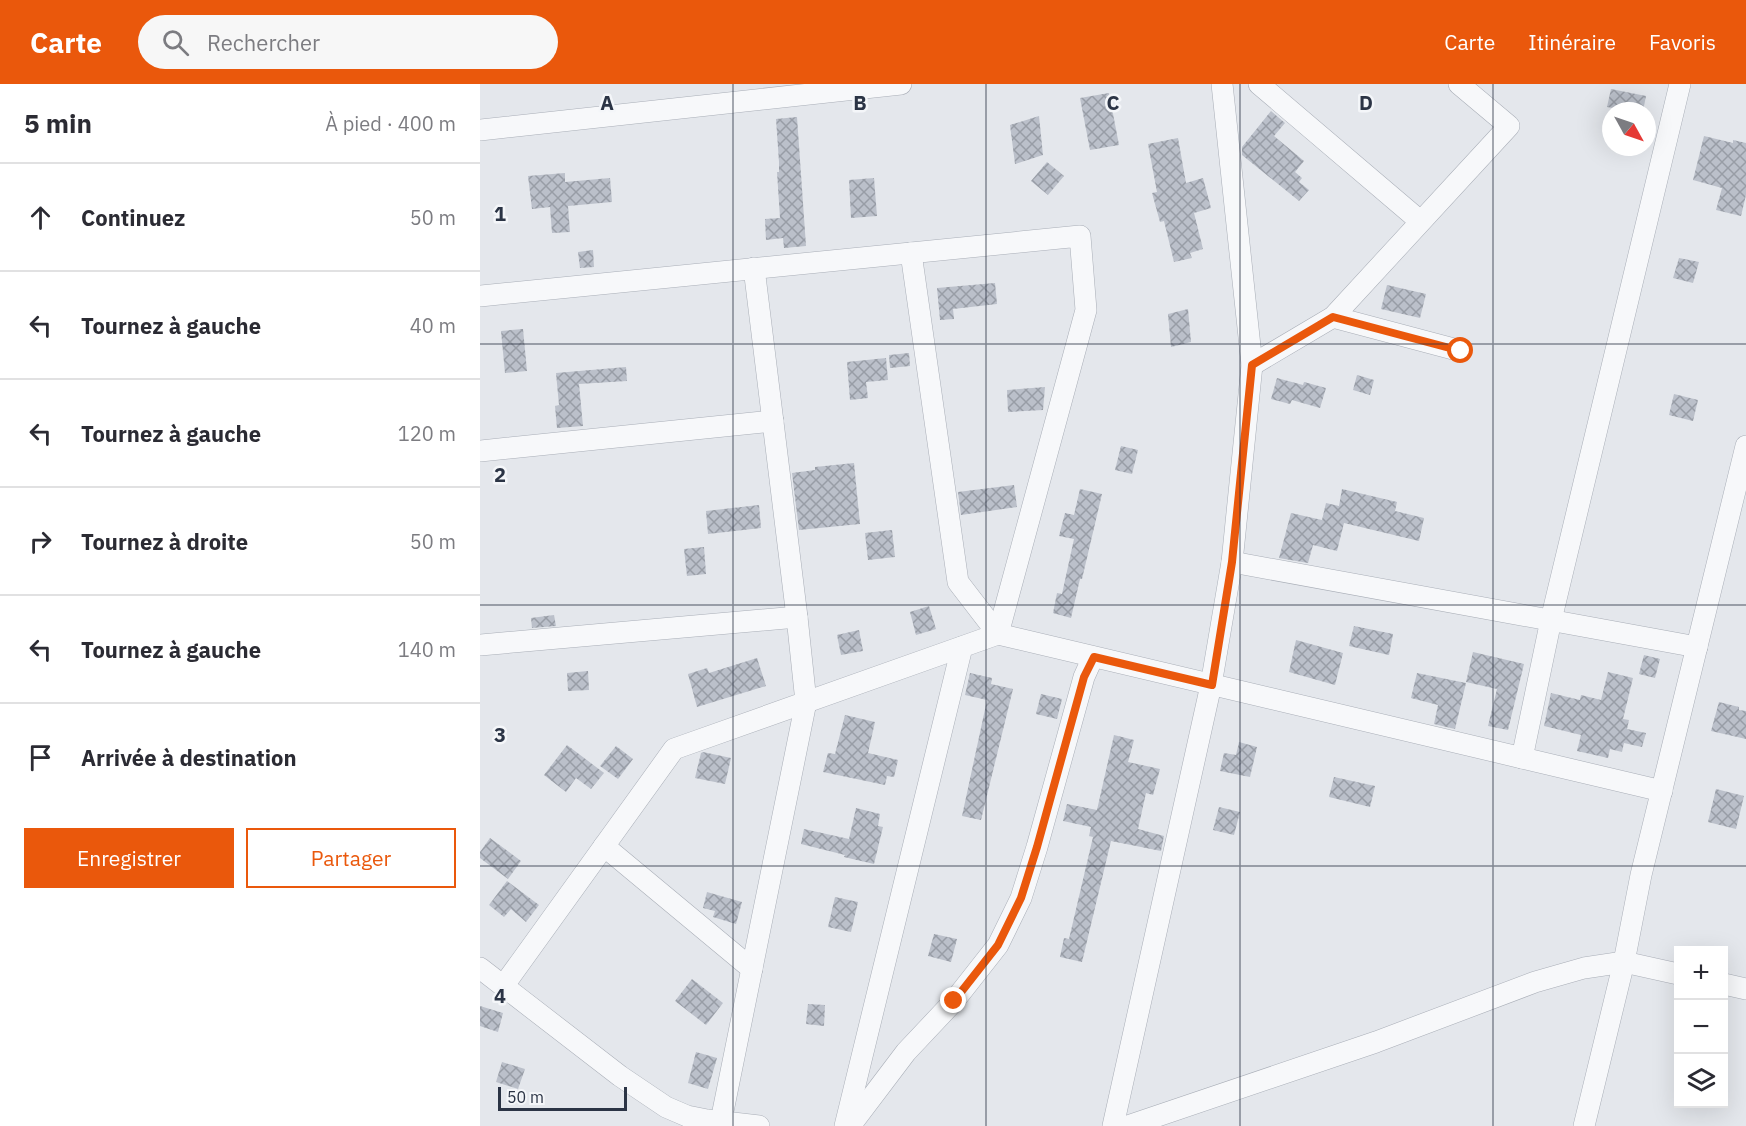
<!DOCTYPE html>
<html lang="fr">
<head>
<meta charset="utf-8">
<style>
	:root { --surface:#fff; --page:#f7f7f7; --text:#2b2b33; --muted:#7c7c81; --line:#e1e1e2; --accent:#ea580c }
	body { margin:0; font-family:"IBM Plex Sans",sans-serif; background:var(--page); color:var(--text) }
	.controls { position:absolute; right:18px; bottom:18px; display:grid; overflow:hidden; border-radius:0px; box-shadow:0 6px 24px #0002 }
	.controls button { width:54px; height:54px; display:grid; place-items:center; padding:0; border:0; border-bottom:2px solid var(--line); background:var(--surface); color:var(--text); font:30px sans-serif }
	.compass { position:absolute; left:1122px; top:18px; width:54px; height:54px; border-radius:50%; background:var(--surface); box-shadow:0 6px 24px #0002; rotate:130deg }
	.scale { position:absolute; left:18px; bottom:15px; width:129px; box-sizing:border-box; padding-left:6px; border:3px solid #2b3445; border-top:0; font-size:16px; line-height:21px; white-space:nowrap; color:#2b3445; -webkit-text-stroke:4px #f4f6f9; paint-order:stroke }
	.stop { position:absolute; width:18px; height:18px; margin:-14px; border:4px solid #ea580c; border-radius:50%; background:#fff }
	.stop.end { background:#ea580c; border-color:#fff; box-shadow:0 2px 6px #0008 }
	.list { margin:0; padding:0; list-style:none }
	h2 { display:flex; justify-content:space-between; align-items:center; height:78px; margin:0; padding:0 24px; font-size:26px }
	h2 small { font-size:20px; font-weight:400; color:var(--muted) }
	.list li { display:grid; grid-template-columns:39px 1fr auto; gap:18px; align-items:center; box-sizing:border-box; height:108px; padding:0 24px; border-top:2px solid var(--line) }
	.list b { display:block; font-size:22px; white-space:nowrap }
	.list em { font-size:20px; font-style:normal; color:var(--muted) }
	.actions { display:flex; gap:12px; padding:18px 24px }
	.actions a { flex:1; padding:14px 0; border:2px solid var(--accent); border-radius:0px; text-align:center; font-size:21px; color:var(--accent) }
	.actions .main { background:var(--accent); color:#fff }
	.icon { flex:none; width:33px; height:33px; fill:none; stroke:currentColor; stroke-width:2; stroke-linecap:round; stroke-linejoin:round }
	.map { position:relative; flex:none; width:1266px; height:1042px; overflow:hidden }
	header { display:flex; align-items:center; gap:36px; box-sizing:border-box; height:84px; padding:0 30px; background:var(--accent); color:#fff }
	header strong { font-size:28px }
	nav { display:flex; gap:33px; margin-inline-start:auto; font-size:21px }
	.search { width:420px; height:54px; background:var(--page); display:flex; align-items:center; gap:15px; box-sizing:border-box; padding:0 21px; border-radius:33px; color:var(--muted); font-size:22px }
	main { display:flex }
	aside { flex:1; background:var(--surface) }
	.map>svg:first-child { display:block }
	.building { fill:url(#building-cross-hatch) }
	.lines { fill:none; stroke-linecap:round; stroke-linejoin:round }
	.minor-casing { stroke:#a9aeb7; stroke-width:22 }
	.minor { stroke:#f7f8fa; stroke-width:21 }
	.route { stroke:#ea580c; stroke-width:8 }
	.grid { fill:none; stroke:#2b3445; stroke-width:1.5; stroke-opacity:0.55 }
	.grid-label { font-size:20px; text-anchor:middle; font-weight:bold; fill:#2b3445; stroke:#f4f6f9; stroke-width:5; stroke-linejoin:round; paint-order:stroke }
</style>
</head>
<body>
<header>
<strong>Carte</strong>
<div class="search"><svg class="icon" aria-label="search" viewBox="0 0 24 24"><circle cx="10" cy="10" r="6"/><path d="M15 15l6 6"/></svg>Rechercher</div>
<nav><a>Carte</a><a>Itinéraire</a><a>Favoris</a></nav>
</header>
<main>
<aside>
<h2>5 min<small>À pied · 400 m</small></h2>
<ul class="list">
<li><svg class="icon" aria-label="ahead" viewBox="0 0 24 24"><path d="M12 20V5M6 11l6-6 6 6"/></svg><div><b>Continuez</b></div><em>50 m</em></li>
<li><svg class="icon" aria-label="left" viewBox="0 0 24 24"><path d="M17 20v-9H6M10 6l-5 5 5 5"/></svg><div><b>Tournez à gauche</b></div><em>40 m</em></li>
<li><svg class="icon" aria-label="left" viewBox="0 0 24 24"><path d="M17 20v-9H6M10 6l-5 5 5 5"/></svg><div><b>Tournez à gauche</b></div><em>120 m</em></li>
<li><svg class="icon" aria-label="right" viewBox="0 0 24 24"><path d="M7 20v-9h11M14 6l5 5-5 5"/></svg><div><b>Tournez à droite</b></div><em>50 m</em></li>
<li><svg class="icon" aria-label="left" viewBox="0 0 24 24"><path d="M17 20v-9H6M10 6l-5 5 5 5"/></svg><div><b>Tournez à gauche</b></div><em>140 m</em></li>
<li><svg class="icon" aria-label="arrive" viewBox="0 0 24 24"><path d="M6 21V4h12l-3 4 3 4H6"/></svg><div><b>Arrivée à destination</b></div></li>
</ul>
<div class="actions"><a class="main">Enregistrer</a><a>Partager</a></div>
</aside>
<div class="map">
<svg width="1266" height="1042" viewBox="0 0 1266 1042">
	<defs>
		<pattern id="building-cross-hatch" width="8" height="8" patternUnits="userSpaceOnUse" patternTransform="scale(1.5)"><rect width="8" height="8" fill="#bbc0ca"/><path d="M0 0l8 8M0 8l8-8" fill="none" stroke="#989da6"/></pattern>
	</defs>
	<rect width="100%" height="100%" fill="#e4e7ec"/>
	<!-- building -->
	<g class="building">
		<polygon points="1131,5 1166,12 1163,27 1148,27 1127,23"/>
		<polygon points="629,9 639,61 610,66 600,14"/>
		<polygon points="791,27 805,39 794,52 824,77 815,88 822,94 819,98 829,106 819,117 762,71 762,63"/>
		<polygon points="559,32 563,71 535,80 530,41"/>
		<polygon points="317,33 326,162 304,164 303,154 286,156 285,135 300,134 297,88 299,88 299,78 296,35"/>
		<polygon points="1224,52 1253,59 1253,56 1266,59 1266,111 1261,132 1236,126 1242,104 1213,96"/>
		<polygon points="698,54 706,99 723,94 731,124 714,129 723,165 710,169 712,174 694,178 684,137 680,138 672,109 677,108 668,60"/>
		<polygon points="567,78 584,92 568,111 551,97"/>
		<polygon points="85,89 85,98 130,94 132,118 88,122 90,148 72,149 70,123 52,125 48,92"/>
		<polygon points="394,94 397,132 371,134 369,96"/>
		<polygon points="113,166 114,183 100,184 98,168"/>
		<polygon points="1199,174 1219,178 1213,199 1193,194"/>
		<polygon points="515,199 517,220 473,225 474,235 460,236 457,204"/>
		<polygon points="907,201 946,210 940,234 901,225"/>
		<polygon points="708,225 711,258 691,263 688,230"/>
		<polygon points="43,245 47,287 25,289 21,247"/>
		<polygon points="429,269 430,282 410,284 409,271"/>
		<polygon points="406,274 408,296 386,298 388,314 370,316 367,278"/>
		<polygon points="146,283 147,297 99,300 103,342 77,344 75,322 79,321 76,289"/>
		<polygon points="877,291 894,296 890,311 873,306"/>
		<polygon points="797,294 823,301 824,298 846,304 840,324 812,316 810,320 791,315"/>
		<polygon points="565,303 563,326 528,328 527,306"/>
		<polygon points="1194,310 1218,316 1213,337 1189,331"/>
		<polygon points="641,362 658,366 652,390 635,386"/>
		<polygon points="374,379 380,440 319,446 312,389 335,386 335,383"/>
		<polygon points="534,401 537,423 481,431 478,408"/>
		<polygon points="600,405 622,410 602,495 600,495 591,534 573,529 577,509 582,510 594,455 579,452 585,429 594,431"/>
		<polygon points="862,405 917,418 915,427 944,434 939,457 864,439 857,467 833,461 828,479 799,474 811,429 842,436 846,419 859,422"/>
		<polygon points="279,421 281,444 228,450 226,427"/>
		<polygon points="412,446 415,473 388,476 385,449"/>
		<polygon points="224,463 226,490 207,492 204,465"/>
		<polygon points="449,522 456,545 436,551 430,528"/>
		<polygon points="74,531 76,542 52,544 51,534"/>
		<polygon points="874,542 913,550 909,571 869,562"/>
		<polygon points="379,546 383,567 361,571 357,551"/>
		<polygon points="816,556 863,569 855,601 809,588"/>
		<polygon points="993,568 1044,580 1028,646 1008,642 1017,605 986,598"/>
		<polygon points="1164,571 1180,575 1175,594 1159,590"/>
		<polygon points="277,574 286,602 217,623 208,590 227,584 229,589"/>
		<polygon points="108,587 109,606 88,607 87,589"/>
		<polygon points="1128,588 1153,594 1143,635 1149,636 1147,645 1166,649 1162,663 1144,659 1142,668 1130,665 1128,674 1097,667 1101,651 1064,642 1071,609 1100,616 1101,611 1121,616"/>
		<polygon points="490,589 512,594 511,600 533,605 501,736 482,732 507,616 485,611"/>
		<polygon points="937,589 986,599 975,645 954,640 958,621 931,614"/>
		<polygon points="561,610 582,615 577,635 556,630"/>
		<polygon points="1239,618 1259,623 1259,626 1266,627 1266,655 1231,647"/>
		<polygon points="365,631 395,638 388,669 418,676 414,693 407,692 405,701 343,688 348,669 355,670"/>
		<polygon points="634,651 654,656 648,678 680,685 673,711 666,709 658,745 684,752 681,767 631,757 602,878 580,873 584,854 589,855 613,753 609,752 611,743 583,737 587,720 617,726"/>
		<polygon points="759,658 777,663 770,693 740,687 744,669 756,671"/>
		<polygon points="87,661 124,689 111,705 96,694 86,708 64,691"/>
		<polygon points="136,662 153,675 138,695 120,682"/>
		<polygon points="223,668 251,674 245,700 215,694 221,669"/>
		<polygon points="854,693 895,702 890,723 849,713"/>
		<polygon points="1236,705 1264,712 1256,745 1228,738"/>
		<polygon points="739,723 760,728 754,751 733,746"/>
		<polygon points="376,724 400,730 398,742 403,743 394,780 364,773 365,771 321,760 324,745 369,755"/>
		<polygon points="10,754 41,777 28,795 0,774 0,768"/>
		<polygon points="27,797 59,821 46,838 31,825 24,833 9,821"/>
		<polygon points="227,808 262,818 256,840 233,833 235,827 223,824"/>
		<polygon points="355,813 378,818 371,848 348,843"/>
		<polygon points="454,850 477,855 471,878 448,872"/>
		<polygon points="212,895 243,919 226,941 195,917"/>
		<polygon points="328,920 345,921 344,942 326,940"/>
		<polygon points="0,922 23,929 18,948 0,942"/>
		<polygon points="216,968 237,974 228,1005 208,999"/>
		<polygon points="22,978 45,985 38,1005 16,998"/>
	</g>
	<g class="lines">
		<defs>
			<g id="minor">
				<polyline points="779,0 940,137"/>
				<polyline points="0,46 421,0"/>
				<polyline points="431,169 478,498 518,550"/>
				<polyline points="0,212 600,152 606,226 518,550"/>
				<polyline points="853,233 981,267"/>
				<polyline points="772,281 853,233 1029,42 979,0"/>
				<polyline points="0,367 293,337"/>
				<polyline points="752,478 1217,563"/>
				<polyline points="0,561 317,533"/>
				<polyline points="1042,674 1071,536 1200,0"/>
				<polyline points="124,762 272,885"/>
				<polyline points="0,884 140,992 186,1023 207,1032 227,1036 279,1042"/>
				<polyline points="1244,900 1266,905"/>
				<polyline points="24,901 194,665 518,550 1182,707"/>
				<polyline points="240,1042 326,618 317,533 274,184"/>
				<polyline points="365,1042 482,563"/>
				<polyline points="370,1042 426,968 474,917 518,861 541,814 557,763 604,593 613,573"/>
				<polyline points="633,1042 731,601 752,478 772,281 742,0"/>
				<polyline points="648,1042 896,958 1055,898 1104,884 1144,878 1198,890"/>
				<polyline points="1104,1042 1144,878 1161,791 1266,362"/>
			</g>
		</defs>
		<!-- minor casing -->
		<use href="#minor" class="minor-casing"/>
		<!-- minor -->
		<use href="#minor" class="minor"/>
	</g>
	<g class="lines">
		<!-- route -->
		<polyline class="route" points="474,917 518,861 541,814 557,763 604,593 614,573 732,601 752,478 772,281 853,233 981,267"/>
	</g>
	<!-- grid -->
	<path class="grid" d="M 253,0 L 253,1042M 506,0 L 506,1042M 760,0 L 760,1042M 1013,0 L 1013,1042M 0,260 L 1266,260M 0,521 L 1266,521M 0,782 L 1266,782"/>
	<g class="grid-label">
		<text x="127" y="26">A</text>
		<text x="380" y="26">B</text>
		<text x="633" y="26">C</text>
		<text x="886" y="26">D</text>
		<text x="20" y="137">1</text>
		<text x="20" y="398">2</text>
		<text x="20" y="658">3</text>
		<text x="20" y="919">4</text>
	</g>
</svg>
<div class="controls">
<button>+</button>
<button>−</button>
<button><svg class="icon" aria-label="layers" viewBox="0 0 24 24"><path d="M12 4l9 5-9 5-9-5zM3 14l9 5 9-5"/></svg></button>
</div>
<svg class="compass" viewBox="-18 -18 36 36"><path d="M0-13l5 13h-10z" fill="#e53935"/><path d="M0 13l5-13h-10z" fill="#7c7c81"/></svg>
<div class="scale">50 m</div>
<div class="stop" style="left:981px;top:267px"></div>
<div class="stop end" style="left:474px;top:917px"></div>
</div>
</main>
</body>
</html>
